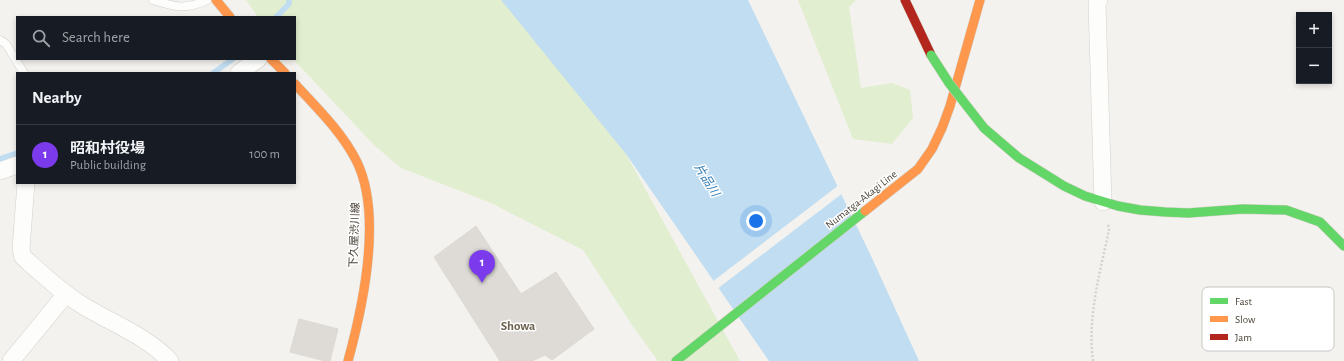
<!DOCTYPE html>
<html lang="en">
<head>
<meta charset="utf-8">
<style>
	:root { --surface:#171b24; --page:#20242c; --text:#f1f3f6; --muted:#9ea1a6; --line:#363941; --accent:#7c3aed }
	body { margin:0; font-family:"Alegreya Sans","Noto Sans JP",sans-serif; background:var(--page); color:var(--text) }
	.controls { position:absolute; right:12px; top:12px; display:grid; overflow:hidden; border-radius:0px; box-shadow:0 2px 6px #0003 }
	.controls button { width:36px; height:36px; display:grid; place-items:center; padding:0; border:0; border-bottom:1px solid var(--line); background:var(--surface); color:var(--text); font:20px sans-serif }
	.you { position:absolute; left:756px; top:221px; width:14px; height:14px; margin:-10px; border:3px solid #fff; border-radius:50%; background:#1a73e8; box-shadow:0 0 0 6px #1a73e833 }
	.badge { display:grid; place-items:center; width:26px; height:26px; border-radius:50%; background:var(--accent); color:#fff; font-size:13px; font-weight:700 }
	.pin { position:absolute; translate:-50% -33px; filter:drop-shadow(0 1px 2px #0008) }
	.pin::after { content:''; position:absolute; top:21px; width:14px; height:12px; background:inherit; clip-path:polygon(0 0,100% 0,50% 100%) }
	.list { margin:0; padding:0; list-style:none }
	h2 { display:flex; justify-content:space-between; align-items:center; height:52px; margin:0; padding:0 16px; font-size:17px }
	h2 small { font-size:13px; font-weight:400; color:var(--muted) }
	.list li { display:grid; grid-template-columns:26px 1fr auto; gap:12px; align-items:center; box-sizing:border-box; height:60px; padding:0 16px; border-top:1px solid var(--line) }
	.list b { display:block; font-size:15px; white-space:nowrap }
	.list p { margin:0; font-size:13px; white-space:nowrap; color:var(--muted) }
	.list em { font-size:13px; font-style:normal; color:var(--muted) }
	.icon { flex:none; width:22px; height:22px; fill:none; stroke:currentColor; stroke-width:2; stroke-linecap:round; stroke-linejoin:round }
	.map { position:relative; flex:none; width:1344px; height:361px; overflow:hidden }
	.search { position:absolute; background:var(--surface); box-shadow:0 2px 6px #0003; left:16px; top:16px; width:280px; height:44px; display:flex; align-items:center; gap:10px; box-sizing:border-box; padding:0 14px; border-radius:0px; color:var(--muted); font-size:15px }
	.panel { position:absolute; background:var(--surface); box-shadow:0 2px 6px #0003; left:16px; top:72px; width:280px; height:112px; border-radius:0px }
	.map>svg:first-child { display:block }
	.green { fill:#e1eecf }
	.water { fill:#c0ddf1 }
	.pier { fill:#f4f2ee }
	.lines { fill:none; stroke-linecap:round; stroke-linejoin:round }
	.stream { stroke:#c0ddf1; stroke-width:5.5 }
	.building { fill:#dedbd6; stroke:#dcd9d4 }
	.lane-casing { stroke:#d2d0cb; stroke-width:9 }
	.street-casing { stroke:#d2d0cb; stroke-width:18 }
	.fast-casing { stroke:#d3cfc5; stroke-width:10 }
	.slow-casing { stroke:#d3cfc5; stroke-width:10 }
	.jam-casing { stroke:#d3cfc5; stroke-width:10 }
	.path { stroke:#d3d2cc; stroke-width:2.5; stroke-dasharray:2 2; stroke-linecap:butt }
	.lane { stroke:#fdfdfc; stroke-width:8 }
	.street { stroke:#fdfdfc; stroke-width:17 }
	.fast { stroke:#63d668; stroke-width:9 }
	.slow { stroke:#ff974d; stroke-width:9 }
	.jam { stroke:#b3261e; stroke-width:9 }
	.fast-bridge-casing { stroke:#d3cfc5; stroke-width:10; stroke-linecap:butt }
	.fast-bridge { stroke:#63d668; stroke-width:9 }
	.labels { text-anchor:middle; stroke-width:3; stroke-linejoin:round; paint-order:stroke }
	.street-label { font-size:11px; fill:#4b4439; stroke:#fff }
	.water-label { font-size:12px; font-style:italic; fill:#2e7ab2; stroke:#fff }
	.quarter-label { font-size:13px; font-weight:bold; fill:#6e6250; stroke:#fff }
	.key { fill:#fff; stroke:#c9c7c4; stroke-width:1 }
	.key-label { font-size:11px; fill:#4b4439 }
</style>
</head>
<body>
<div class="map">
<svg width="1344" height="361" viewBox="0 0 1344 361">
	<rect width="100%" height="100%" fill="#f4f2ee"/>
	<!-- green -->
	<g class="green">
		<polygon points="246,0 504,0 626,154 740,361 658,361 632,325 583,250 491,203 401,168 374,145 293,59 295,59 295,17 258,17"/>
		<polygon points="798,0 856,0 849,7 861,88 892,83 910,90 913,118 892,144 853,139"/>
	</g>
	<!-- water -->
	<polygon class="water" points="501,0 748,0 872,258 919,361 769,361 626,154"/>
	<!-- pier -->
	<polygon class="pier" points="839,185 843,193 717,289 712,282"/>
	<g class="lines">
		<!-- stream -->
		<g class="stream">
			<polyline points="276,17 289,4 289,0"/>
			<polyline points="213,73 233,59"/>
			<polyline points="0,159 17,153"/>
		</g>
	</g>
	<!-- building -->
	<g class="building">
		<polygon points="476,226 521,294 556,272 594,329 552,360 545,355 532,361 500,361 434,257"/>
		<polygon points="299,319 338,329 330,361 325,361 290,352"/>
	</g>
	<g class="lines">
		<defs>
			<g id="lane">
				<path d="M 153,0 C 175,7 185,10 207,0"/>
				<polyline points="0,40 6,44 24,73"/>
			</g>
			<g id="street">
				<polyline points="1099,0 1097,4 1103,202"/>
				<polyline points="239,73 258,59"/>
				<polyline points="0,171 17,165"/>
				<path d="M 26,183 L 21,249 L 23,257 C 42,274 61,292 82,305 C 111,323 147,336 170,361"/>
				<polyline points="11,361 66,294"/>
			</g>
			<g id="fast">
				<polyline points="984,128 1019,158 1064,186 1085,196 1118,206 1140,210 1165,212 1188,213 1243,209 1286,210 1320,222 1344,246"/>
				<polyline points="676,361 865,211"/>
			</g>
			<g id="slow">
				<polyline points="216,0 230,17"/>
				<polyline points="271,59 285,73"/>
				<path d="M 295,84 C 317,108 341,131 356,160 C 383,213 363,306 348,361"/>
				<polyline points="865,211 918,169 932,149 942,128 950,106 980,0"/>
			</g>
			<polyline id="jam" points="905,0 931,55"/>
		</defs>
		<!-- lane casing -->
		<use href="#lane" class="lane-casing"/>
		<!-- street casing -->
		<use href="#street" class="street-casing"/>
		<!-- fast casing -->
		<use href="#fast" class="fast-casing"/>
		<!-- slow casing -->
		<use href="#slow" class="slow-casing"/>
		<!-- jam casing -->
		<use href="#jam" class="jam-casing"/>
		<!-- path -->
		<path class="path" d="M 1093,361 C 1087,317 1100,273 1109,230 L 1108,224"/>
		<!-- lane -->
		<use href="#lane" class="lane"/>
		<!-- street -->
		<use href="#street" class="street"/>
		<!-- fast -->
		<use href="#fast" class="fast"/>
		<!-- slow -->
		<use href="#slow" class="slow"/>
		<!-- jam -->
		<use href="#jam" class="jam"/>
		<defs>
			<polyline id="fast-bridge" points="931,55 949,83 984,128"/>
		</defs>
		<!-- fast-bridge casing -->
		<use href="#fast-bridge" class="fast-bridge-casing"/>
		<!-- fast-bridge -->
		<use href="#fast-bridge" class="fast-bridge"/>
	</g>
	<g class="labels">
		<!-- street labels -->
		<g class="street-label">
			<text transform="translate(861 199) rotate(-38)" y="4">Numatga-Akagi Line</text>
			<text transform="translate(354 235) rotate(-88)" y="4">下久屋渋川線</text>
		</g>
		<!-- water labels -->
		<g class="water-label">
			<text transform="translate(707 180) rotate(58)" y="4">片品川</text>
		</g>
		<!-- quarter labels -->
		<g class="quarter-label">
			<text x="518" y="330">Showa</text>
		</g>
	</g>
	<!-- legend -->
	<rect x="1202" y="287" width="132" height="64" rx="6" class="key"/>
	<rect x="1210" y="298" width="18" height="6" fill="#63d668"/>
	<rect x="1210" y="316" width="18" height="6" fill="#ff974d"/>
	<rect x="1210" y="334" width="18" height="6" fill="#b3261e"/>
	<g class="key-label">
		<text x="1235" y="305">Fast</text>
		<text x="1235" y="323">Slow</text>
		<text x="1235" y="341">Jam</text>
	</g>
</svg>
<div class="controls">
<button>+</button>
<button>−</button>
</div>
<div class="you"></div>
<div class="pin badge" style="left:482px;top:283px">1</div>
<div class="search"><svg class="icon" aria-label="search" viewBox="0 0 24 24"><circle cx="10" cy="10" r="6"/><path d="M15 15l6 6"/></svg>Search here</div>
<section class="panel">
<h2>Nearby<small></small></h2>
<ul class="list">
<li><span class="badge">1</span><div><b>昭和村役場</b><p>Public building</p></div><em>100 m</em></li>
</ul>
</section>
</div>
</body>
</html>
